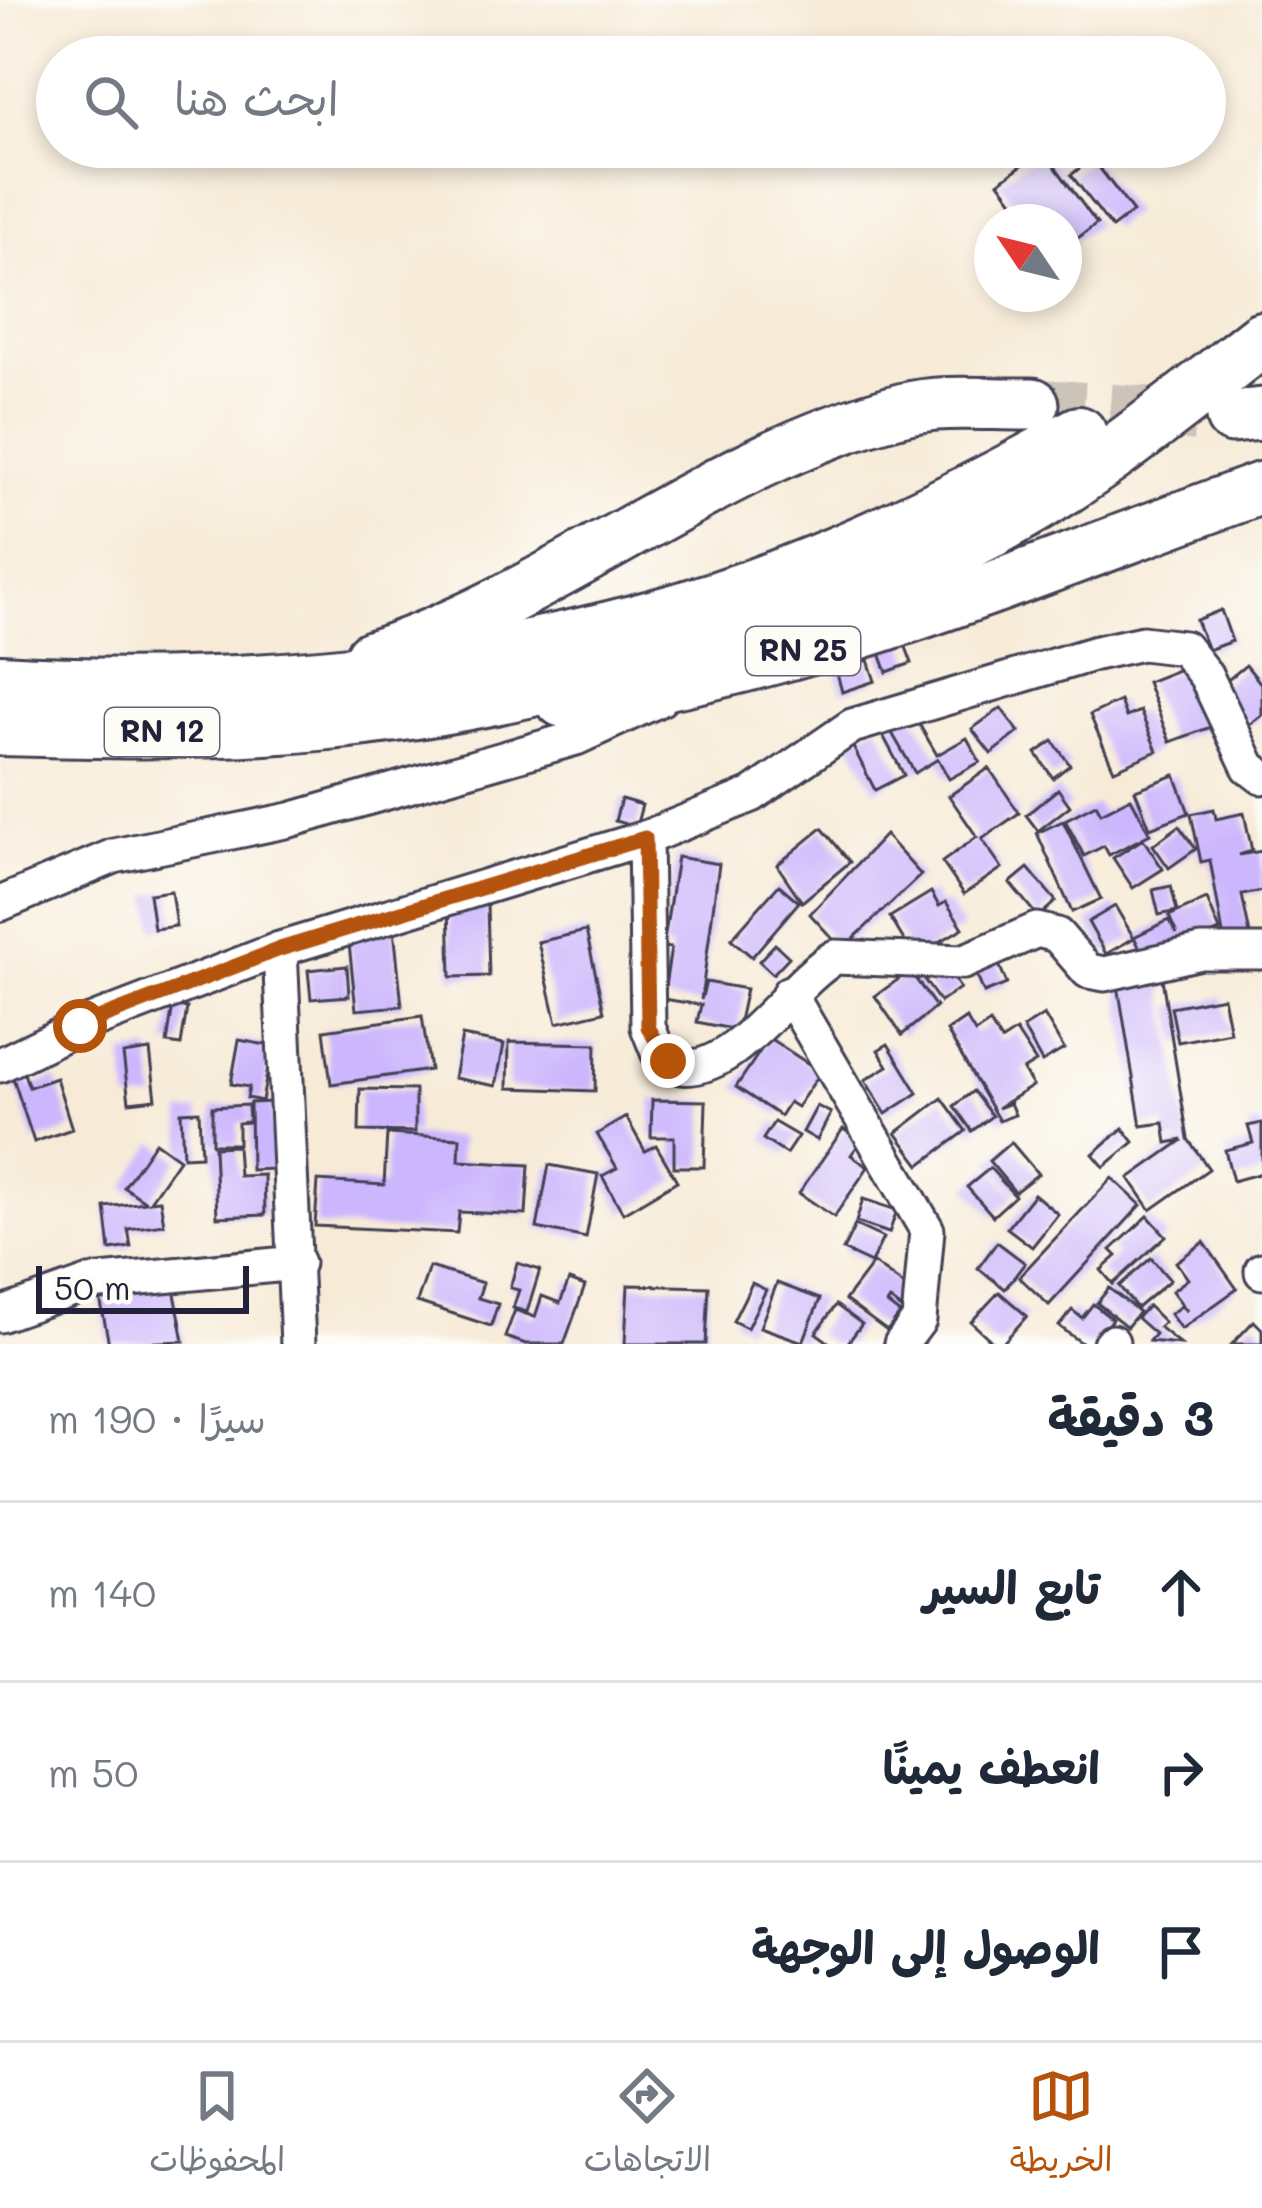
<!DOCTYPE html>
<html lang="ar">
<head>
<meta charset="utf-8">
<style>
	:root { --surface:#fff; --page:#f2f2f3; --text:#1f2937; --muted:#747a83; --line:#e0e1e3; --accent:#b45309 }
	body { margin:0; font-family:Mali,"Playpen Sans Arabic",sans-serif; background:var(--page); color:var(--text); direction:rtl }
	.compass { position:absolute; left:974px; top:204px; width:108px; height:108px; border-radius:50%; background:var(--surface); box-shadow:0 6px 18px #0003; rotate:305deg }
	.scale { position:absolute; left:36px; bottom:30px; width:213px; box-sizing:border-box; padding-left:12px; border:6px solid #22223b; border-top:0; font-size:33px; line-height:42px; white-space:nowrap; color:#22223b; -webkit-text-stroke:9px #fdfcf7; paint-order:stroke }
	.stop { position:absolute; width:36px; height:36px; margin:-27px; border:9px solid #b45309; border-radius:50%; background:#fff }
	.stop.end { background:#b45309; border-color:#fff; box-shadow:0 3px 12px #0008 }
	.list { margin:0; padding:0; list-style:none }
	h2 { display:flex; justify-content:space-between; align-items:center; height:156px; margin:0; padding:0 48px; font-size:51px }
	h2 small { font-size:39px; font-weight:400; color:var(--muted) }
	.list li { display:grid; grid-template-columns:78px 1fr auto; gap:36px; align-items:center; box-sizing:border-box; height:180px; padding:0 48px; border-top:3px solid var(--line) }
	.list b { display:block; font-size:45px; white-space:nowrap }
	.list em { font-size:39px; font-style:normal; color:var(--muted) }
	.icon { flex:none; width:66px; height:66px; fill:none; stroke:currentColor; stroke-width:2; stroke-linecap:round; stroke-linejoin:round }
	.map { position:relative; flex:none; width:1262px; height:1344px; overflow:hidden; direction:ltr }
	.search { position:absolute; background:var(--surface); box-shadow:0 6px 18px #0003; left:36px; right:36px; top:36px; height:132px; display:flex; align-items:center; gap:30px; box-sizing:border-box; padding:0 42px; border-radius:66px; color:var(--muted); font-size:45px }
	.sheet { height:696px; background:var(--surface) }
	nav { display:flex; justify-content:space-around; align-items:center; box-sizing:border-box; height:168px; border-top:3px solid var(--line); background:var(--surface); font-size:33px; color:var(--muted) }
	nav a { display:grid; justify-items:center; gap:6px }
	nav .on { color:var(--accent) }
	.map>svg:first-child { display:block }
	.building { fill:#ccb6fd }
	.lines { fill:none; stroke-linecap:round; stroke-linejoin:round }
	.primary-tunnel { stroke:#ccc3b9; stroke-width:51; stroke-dasharray:51 26; stroke-linecap:butt }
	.minor-casing { stroke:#424053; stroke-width:39 }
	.primary-casing { stroke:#424053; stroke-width:57 }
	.trunk-casing { stroke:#424053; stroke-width:60 }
	.minor { stroke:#fff; stroke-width:33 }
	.primary { stroke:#fff; stroke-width:51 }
	.trunk { stroke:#fff; stroke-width:54 }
	.route { stroke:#b45309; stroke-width:15 }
	.labels { text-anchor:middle; stroke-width:9; stroke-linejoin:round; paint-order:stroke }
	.shield { fill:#fdfcf7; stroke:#646373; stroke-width:3 }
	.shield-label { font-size:30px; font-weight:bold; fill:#22223b }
</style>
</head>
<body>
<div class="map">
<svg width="1262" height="1344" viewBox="0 0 1262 1344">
	<rect width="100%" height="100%" fill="#fdfcf7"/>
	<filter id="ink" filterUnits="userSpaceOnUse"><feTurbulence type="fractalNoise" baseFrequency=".00833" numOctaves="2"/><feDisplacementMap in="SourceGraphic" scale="24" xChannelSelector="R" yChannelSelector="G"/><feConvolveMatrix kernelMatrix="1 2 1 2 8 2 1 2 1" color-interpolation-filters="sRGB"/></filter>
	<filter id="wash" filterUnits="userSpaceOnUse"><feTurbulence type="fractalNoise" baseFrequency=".004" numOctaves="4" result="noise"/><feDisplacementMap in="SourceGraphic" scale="48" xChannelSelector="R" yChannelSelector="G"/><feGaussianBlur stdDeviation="2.7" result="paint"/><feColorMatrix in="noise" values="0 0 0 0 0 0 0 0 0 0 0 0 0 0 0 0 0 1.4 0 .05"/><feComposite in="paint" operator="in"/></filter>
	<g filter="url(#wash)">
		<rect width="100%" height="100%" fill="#f7ebd8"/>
		<g id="blocks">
			<!-- building -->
			<g class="building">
				<polygon points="1043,150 1097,224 1064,248 1064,222 1029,222 999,182"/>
				<polygon points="1092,158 1133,212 1112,228 1071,175"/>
				<polygon points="1221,610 1232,641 1208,650 1196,620"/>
				<polygon points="904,642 912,663 887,672 879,651"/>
				<polygon points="868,660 875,681 842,692 836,670"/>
				<polygon points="1246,665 1262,685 1262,715 1249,725 1218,688"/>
				<polygon points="1185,667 1196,697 1207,692 1219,724 1170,742 1147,682"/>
				<polygon points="1120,701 1126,717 1140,711 1157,751 1114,770 1090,715"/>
				<polygon points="1001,708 1019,732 991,754 972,729"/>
				<polygon points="912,712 937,755 967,738 980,762 949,779 938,759 915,773 888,726"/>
				<polygon points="878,726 904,775 875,790 850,741"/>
				<polygon points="1053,741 1070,765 1053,778 1036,753"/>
				<polygon points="989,768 1019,813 982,839 1002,868 964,894 942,862 977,837 949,796"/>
				<polygon points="1175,775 1189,813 1150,828 1135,790"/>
				<polygon points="1058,789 1070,806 1038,831 1026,815"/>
				<polygon points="1131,798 1150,834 1109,855 1104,846 1084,856 1065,820 1096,804 1101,813"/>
				<polygon points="621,799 642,805 636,827 615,821"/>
				<polygon points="1214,809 1216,819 1244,813 1252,851 1239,855 1262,851 1262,891 1242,895 1251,940 1225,945 1210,860 1201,862 1191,814"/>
				<polygon points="1063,821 1101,899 1072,912 1037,833"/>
				<polygon points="1179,826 1196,849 1169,868 1153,845"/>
				<polygon points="822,828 850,862 802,902 777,865"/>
				<polygon points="885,835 921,875 842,949 810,914"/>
				<polygon points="1143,839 1163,869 1133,888 1113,858"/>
				<polygon points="677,857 719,864 701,1000 706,982 746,989 737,1030 697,1022 701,1005 663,999 671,948 663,947"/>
				<polygon points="1028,868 1056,901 1038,917 1010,883"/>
				<polygon points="779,885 799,902 752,957 731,939"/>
				<polygon points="1171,886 1177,911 1159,915 1153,890"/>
				<polygon points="171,891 176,926 154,929 149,894"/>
				<polygon points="931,892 939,906 946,902 963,928 914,957 890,917"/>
				<polygon points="1207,899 1220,931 1147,962 1134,937 1169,920 1177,934 1169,916"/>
				<polygon points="487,904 489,976 451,977 449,905"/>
				<polygon points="1115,906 1134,938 1106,954 1088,922"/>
				<polygon points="394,929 402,1006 356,1010 348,934"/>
				<polygon points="586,931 604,1012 557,1023 538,942"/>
				<polygon points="775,944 789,957 773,974 759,961"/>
				<polygon points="996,957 1007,984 984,993 973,966"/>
				<polygon points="347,966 349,996 311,999 308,970"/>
				<polygon points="1160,966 1188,1139 1209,1169 1151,1210 1129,1178 1183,1140 1167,1143 1164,1123 1141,1126 1116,973"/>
				<polygon points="946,967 960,988 940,1002 925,981"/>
				<polygon points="910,971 936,1007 902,1035 875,996"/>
				<polygon points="1223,997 1230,1032 1178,1042 1171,1007"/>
				<polygon points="173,1005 187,1008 181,1045 167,1043"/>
				<polygon points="1044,1015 1064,1049 1042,1062 1023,1028"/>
				<polygon points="422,1016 430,1070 331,1084 324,1030"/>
				<polygon points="966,1018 975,1033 990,1023 1001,1041 1016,1031 1036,1062 1023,1070 1033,1086 997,1108 1010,1103 1015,1115 999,1121 947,1031"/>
				<polygon points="462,1036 504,1044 496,1086 454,1078"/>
				<polygon points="769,1038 821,1072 797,1107 789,1102 780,1116 736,1087"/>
				<polygon points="239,1040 272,1046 262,1101 247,1098 249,1087 231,1084"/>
				<polygon points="509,1042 596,1044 595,1091 508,1088"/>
				<polygon points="888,1044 918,1093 886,1114 865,1080 888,1066 878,1050"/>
				<polygon points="150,1050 156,1099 129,1102 123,1054"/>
				<polygon points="23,1071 29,1087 56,1078 72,1129 34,1142 12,1075"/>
				<polygon points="360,1089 415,1090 415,1132 359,1131"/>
				<polygon points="973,1091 992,1116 972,1131 954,1106"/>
				<polygon points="942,1098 966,1131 920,1165 896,1133"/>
				<polygon points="652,1100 706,1101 704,1167 674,1167 674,1137 651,1137"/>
				<polygon points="272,1102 273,1169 251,1170 250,1103"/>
				<polygon points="248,1105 249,1122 238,1123 238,1144 212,1144 212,1107"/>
				<polygon points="817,1106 831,1113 817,1140 803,1132"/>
				<polygon points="199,1111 201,1156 183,1157 181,1112"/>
				<polygon points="626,1117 645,1151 656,1145 677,1181 623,1213 602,1176 617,1168 597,1134"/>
				<polygon points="774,1122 798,1136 786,1154 763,1139"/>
				<polygon points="1262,1123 1262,1173 1233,1181 1225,1150 1253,1143 1248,1126"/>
				<polygon points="1123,1128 1134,1142 1104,1167 1093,1154"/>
				<polygon points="843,1129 861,1141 851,1155 868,1167 834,1217 799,1193"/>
				<polygon points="387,1134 460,1138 459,1161 529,1165 526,1215 459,1212 457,1233 315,1226 318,1181 384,1185"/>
				<polygon points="155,1142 179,1159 150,1201 160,1200 164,1224 128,1229 131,1247 110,1250 105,1207 146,1202 124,1187"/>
				<polygon points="1011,1142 1038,1174 1015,1192 989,1161"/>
				<polygon points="237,1146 239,1176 264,1175 265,1215 217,1217 214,1147"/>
				<polygon points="549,1165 598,1174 586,1238 537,1228"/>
				<polygon points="990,1168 1015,1196 993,1216 967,1187"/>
				<polygon points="1112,1178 1141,1205 1049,1305 1019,1277"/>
				<polygon points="1034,1194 1058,1214 1032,1247 1007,1228"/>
				<polygon points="863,1199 897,1210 889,1233 856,1222"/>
				<polygon points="1148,1216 1166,1236 1113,1284 1101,1270 1117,1256 1111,1250"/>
				<polygon points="855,1225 883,1238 871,1263 843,1250"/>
				<polygon points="997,1242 1025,1263 1005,1289 978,1268"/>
				<polygon points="1204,1242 1237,1289 1181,1329 1170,1314 1181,1306 1187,1311 1172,1291 1188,1279 1176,1262"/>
				<polygon points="1151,1258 1170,1280 1137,1308 1119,1286"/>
				<polygon points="517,1263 540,1270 527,1312 513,1308 519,1290 510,1288"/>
				<polygon points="873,1263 916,1294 903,1310 890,1300 887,1304 900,1314 887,1331 845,1300"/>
				<polygon points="429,1267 483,1283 478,1298 498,1304 491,1326 417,1302"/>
				<polygon points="172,1278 184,1341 109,1344 99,1293"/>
				<polygon points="569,1280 585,1286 564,1344 526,1344 505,1337 515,1310 535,1317 542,1296 560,1303"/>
				<polygon points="752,1283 766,1290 747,1328 733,1321"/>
				<polygon points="777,1283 820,1299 803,1342 760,1327"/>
				<polygon points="628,1285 709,1287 706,1344 625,1344"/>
				<polygon points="1109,1288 1139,1312 1127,1327 1097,1303"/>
				<polygon points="999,1292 1027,1316 1002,1344 995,1344 971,1322"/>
				<polygon points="1093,1304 1112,1319 1092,1344 1083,1344 1059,1326 1072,1310 1082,1318"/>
				<polygon points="836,1305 862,1324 847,1344 831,1344 816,1333"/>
				<polygon points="1148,1306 1164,1322 1159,1327 1180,1344 1149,1341 1155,1334 1137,1318"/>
				<polygon points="1254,1321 1262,1329 1262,1344 1232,1344"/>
			</g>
		</g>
	</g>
	<g filter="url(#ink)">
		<use href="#blocks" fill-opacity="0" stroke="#424053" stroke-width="3"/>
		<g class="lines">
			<!-- primary-tunnel -->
			<polyline class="primary-tunnel" points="1033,404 1195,415"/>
			<defs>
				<g id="minor">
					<path d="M 645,838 L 648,1027 L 658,1052 L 680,1067 C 736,1074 787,986 835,957 L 963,962 L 1037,930 L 1057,935 L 1088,971 L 1105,974 L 1201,952 L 1262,952"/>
					<polyline points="0,904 114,856 290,820 576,738 660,699"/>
					<polyline points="280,949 298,1344"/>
					<polyline points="789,993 927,1230 919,1320 901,1344"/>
					<polyline points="0,1065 80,1026 280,949 645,838 752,795 852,726 1096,653 1142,643 1184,648 1206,676 1249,767 1262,777"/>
					<polyline points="1262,1270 1262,1272"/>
					<polyline points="0,1315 90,1283 297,1263"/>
					<polyline points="1110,1344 1112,1342"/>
				</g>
				<g id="primary">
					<polyline points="1232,417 1262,414"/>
					<path d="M 371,657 C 559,596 712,458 904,409 C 943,399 992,405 1033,404"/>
					<path d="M 562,701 C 805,671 1033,570 1262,488"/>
				</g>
				<g id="trunk">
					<path d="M 0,682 C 217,695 442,675 652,618 C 800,579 946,508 1079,434"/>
					<path d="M 0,728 C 106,731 211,733 318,723 C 525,705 784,630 971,540 C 1077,489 1170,411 1262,339"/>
				</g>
			</defs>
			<!-- minor casing -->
			<use href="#minor" class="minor-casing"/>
			<!-- primary casing -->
			<use href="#primary" class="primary-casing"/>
			<!-- trunk casing -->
			<use href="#trunk" class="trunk-casing"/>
			<!-- minor -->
			<use href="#minor" class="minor"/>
			<!-- primary -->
			<use href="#primary" class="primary"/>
			<!-- trunk -->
			<use href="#trunk" class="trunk"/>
		</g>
	</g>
	<g class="lines" filter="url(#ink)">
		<!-- route -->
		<polyline class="route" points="80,1026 280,949 645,838 648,1027 668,1061"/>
	</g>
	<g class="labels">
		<!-- shield labels -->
		<g class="shield">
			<rect x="746" y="627" width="114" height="48" rx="9"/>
			<rect x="105" y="708" width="114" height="48" rx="9"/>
		</g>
		<g class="shield-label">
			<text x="803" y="661">RN 25</text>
			<text x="162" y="742">RN 12</text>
		</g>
	</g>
</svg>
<svg class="compass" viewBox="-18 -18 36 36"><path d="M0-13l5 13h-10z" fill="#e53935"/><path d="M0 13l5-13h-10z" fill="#747a83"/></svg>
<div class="scale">50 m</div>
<div class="stop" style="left:80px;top:1026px"></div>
<div class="stop end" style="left:668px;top:1061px"></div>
<div class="search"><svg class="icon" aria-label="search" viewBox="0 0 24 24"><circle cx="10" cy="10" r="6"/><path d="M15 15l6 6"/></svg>ابحث هنا</div>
</div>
<section class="sheet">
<h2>3 دقيقة<small>سيرًا · 190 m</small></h2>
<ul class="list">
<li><svg class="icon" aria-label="ahead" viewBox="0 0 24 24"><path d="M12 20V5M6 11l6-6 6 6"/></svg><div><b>تابع السير</b></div><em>140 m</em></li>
<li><svg class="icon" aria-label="right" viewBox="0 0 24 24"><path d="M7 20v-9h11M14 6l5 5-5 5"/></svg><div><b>انعطف يمينًا</b></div><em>50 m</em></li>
<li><svg class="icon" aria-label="arrive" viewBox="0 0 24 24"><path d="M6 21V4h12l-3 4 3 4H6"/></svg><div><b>الوصول إلى الوجهة</b></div></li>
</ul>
</section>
<nav>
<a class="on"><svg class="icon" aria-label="map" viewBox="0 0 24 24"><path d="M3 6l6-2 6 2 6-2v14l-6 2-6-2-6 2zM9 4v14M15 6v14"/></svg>الخريطة</a>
<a><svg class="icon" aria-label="directions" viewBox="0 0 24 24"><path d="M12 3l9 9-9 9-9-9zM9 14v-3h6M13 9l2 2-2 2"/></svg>الاتجاهات</a>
<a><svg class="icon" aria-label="saved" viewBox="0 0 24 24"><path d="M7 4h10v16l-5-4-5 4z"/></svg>المحفوظات</a>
</nav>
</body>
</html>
